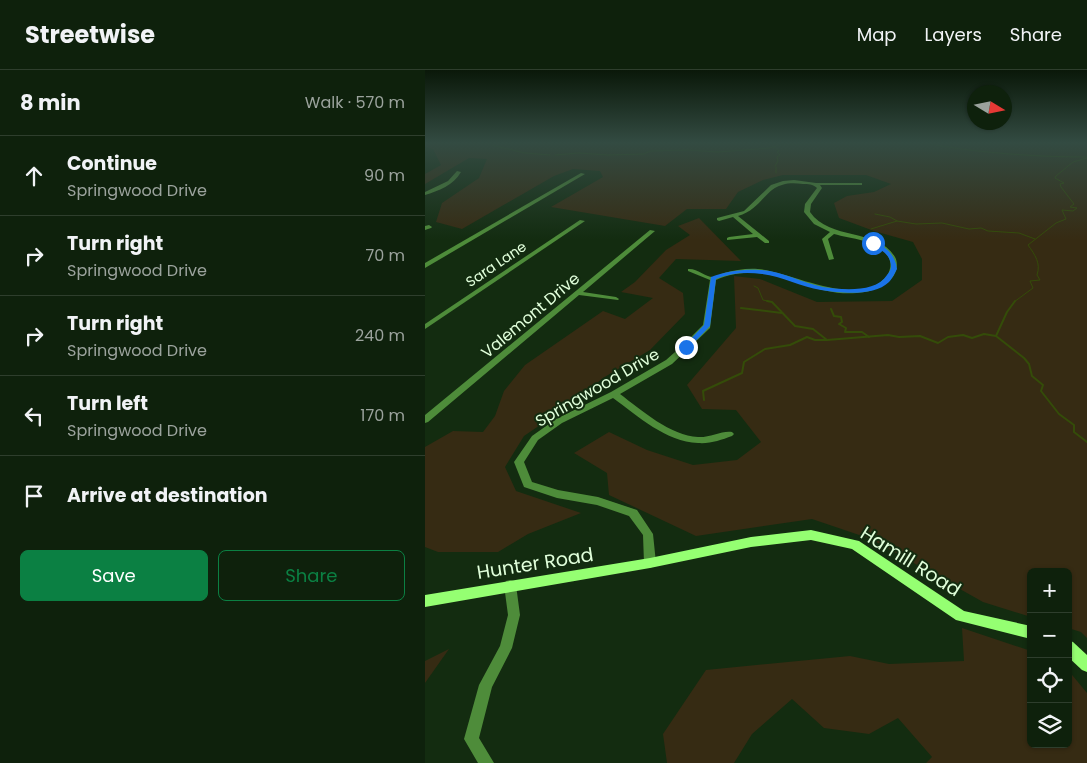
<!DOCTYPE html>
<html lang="en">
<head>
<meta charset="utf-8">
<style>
	:root { --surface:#0e210c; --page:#1c2e1a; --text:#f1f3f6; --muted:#9ba39d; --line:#2e3e2d; --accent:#0b8043 }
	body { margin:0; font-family:Poppins,sans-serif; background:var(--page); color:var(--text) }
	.controls { position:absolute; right:15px; bottom:15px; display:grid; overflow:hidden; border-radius:8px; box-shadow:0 1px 4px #0004 }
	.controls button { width:45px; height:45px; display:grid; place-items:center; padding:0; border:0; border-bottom:1px solid var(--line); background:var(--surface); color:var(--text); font:25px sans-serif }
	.compass { position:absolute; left:542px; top:15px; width:45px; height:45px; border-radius:50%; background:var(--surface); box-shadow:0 1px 4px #0004; rotate:100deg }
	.stop { position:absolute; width:15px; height:15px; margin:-11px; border:4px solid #1a73e8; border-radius:50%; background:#fff }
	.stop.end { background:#1a73e8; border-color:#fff; box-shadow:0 1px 5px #0008 }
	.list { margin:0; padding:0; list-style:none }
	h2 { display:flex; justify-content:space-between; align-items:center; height:65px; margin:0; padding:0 20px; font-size:21px }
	h2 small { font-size:16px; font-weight:400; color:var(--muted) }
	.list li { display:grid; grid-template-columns:32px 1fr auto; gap:15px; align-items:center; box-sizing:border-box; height:80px; padding:0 20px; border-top:1px solid var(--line) }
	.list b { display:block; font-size:19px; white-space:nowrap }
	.list p { margin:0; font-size:16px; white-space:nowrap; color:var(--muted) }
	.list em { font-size:16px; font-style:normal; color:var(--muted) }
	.actions { display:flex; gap:10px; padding:15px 20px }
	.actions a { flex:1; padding:11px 0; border:1px solid var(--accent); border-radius:8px; text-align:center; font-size:18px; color:var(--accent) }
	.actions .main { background:var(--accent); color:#fff }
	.icon { flex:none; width:28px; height:28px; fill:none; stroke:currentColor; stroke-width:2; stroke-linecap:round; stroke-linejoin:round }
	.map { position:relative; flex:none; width:662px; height:693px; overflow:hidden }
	header { display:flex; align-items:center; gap:30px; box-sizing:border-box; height:70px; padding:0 25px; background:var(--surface); border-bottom:1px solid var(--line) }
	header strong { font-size:24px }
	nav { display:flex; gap:28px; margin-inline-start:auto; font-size:18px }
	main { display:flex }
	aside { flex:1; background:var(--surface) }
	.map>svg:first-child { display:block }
	.green { fill:#362b13 }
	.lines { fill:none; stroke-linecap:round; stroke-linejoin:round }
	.stream-far1 { stroke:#344c09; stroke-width:1 }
	.stream { stroke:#344c09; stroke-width:2 }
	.street { fill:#4e8c3a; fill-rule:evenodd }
	.secondary { fill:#95ff72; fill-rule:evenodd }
	.route { fill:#1a73e8 }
	.labels { text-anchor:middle; stroke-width:4; stroke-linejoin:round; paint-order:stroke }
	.far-street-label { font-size:14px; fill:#e1ffdb; stroke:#132c10 }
	.street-label { font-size:16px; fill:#e1ffdb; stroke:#132c10 }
	.near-street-label { font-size:19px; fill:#e1ffdb; stroke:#132c10 }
</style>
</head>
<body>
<header>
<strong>Streetwise</strong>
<nav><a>Map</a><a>Layers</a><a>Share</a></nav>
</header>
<main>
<aside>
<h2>8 min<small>Walk · 570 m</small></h2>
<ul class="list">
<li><svg class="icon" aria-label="ahead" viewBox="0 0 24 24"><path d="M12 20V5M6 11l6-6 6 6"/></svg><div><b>Continue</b><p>Springwood Drive</p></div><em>90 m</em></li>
<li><svg class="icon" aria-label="right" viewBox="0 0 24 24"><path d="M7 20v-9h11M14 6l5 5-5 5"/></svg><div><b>Turn right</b><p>Springwood Drive</p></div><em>70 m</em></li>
<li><svg class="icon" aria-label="right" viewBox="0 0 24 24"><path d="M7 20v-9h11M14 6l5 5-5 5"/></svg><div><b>Turn right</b><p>Springwood Drive</p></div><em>240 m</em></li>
<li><svg class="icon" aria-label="left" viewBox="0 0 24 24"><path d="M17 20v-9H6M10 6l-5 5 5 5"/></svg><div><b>Turn left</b><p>Springwood Drive</p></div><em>170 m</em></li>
<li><svg class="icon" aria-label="arrive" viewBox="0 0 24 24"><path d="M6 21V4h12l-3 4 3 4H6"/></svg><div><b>Arrive at destination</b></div></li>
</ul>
<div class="actions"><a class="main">Save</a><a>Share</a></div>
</aside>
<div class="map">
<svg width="662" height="693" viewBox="0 0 662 693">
	<rect width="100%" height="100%" fill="#132c10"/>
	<!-- green -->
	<g class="green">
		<polygon points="0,72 540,72 548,74 551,72 594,72 599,74 599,72 662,72 662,568 656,562 643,558 643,502 606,502 606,547 558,532 446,469 387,449 271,466 184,425 182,403 149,383 184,362 222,380 268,395 312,390 336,372 311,340 277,339 262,315 311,258 309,206 335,209 392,232 467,231 497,210 497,189 488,172 449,161 414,148 409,133 422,126 449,122 466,114 441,105 358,105 338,110 313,122 301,139 262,139 240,156 126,137 178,107 175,101 148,99 129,106 37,159 11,152 17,133 54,108 62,89 44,88 0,114 0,104 16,95 8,79 0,77"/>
		<polygon points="274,148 316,191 251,189 234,208 258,223 260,244 225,280 178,308 146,334 99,366 80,397 91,421 156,443 103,464 73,482 13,482 0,477 0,377 28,361 58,362 70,346 79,321 100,295 178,241 200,249 228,228 196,222 210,212 241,180 265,165 253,156"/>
		<polygon points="537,558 606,581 606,674 643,674 643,600 662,623 662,693 501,693 507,687 473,648 444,664 399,658 367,629 327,664 309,693 242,693 238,664 281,600 425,586 464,594 539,591"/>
		<polygon points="24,579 0,613 0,591"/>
	</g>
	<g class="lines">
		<!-- stream-far1 -->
		<g class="stream-far1">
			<polyline points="54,72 100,83 125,85"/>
			<path d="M 487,72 C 509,74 531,79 553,81 C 589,85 626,87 662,87"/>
			<polyline points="348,76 354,81 352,82 355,85 352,87 353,91 350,96"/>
			<polyline points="130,85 154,83 183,85 219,84 225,81 263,80 293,82 345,78 353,75 478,72"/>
			<polyline points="351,97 351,103"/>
			<polyline points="450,144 465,147 472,151 491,154 517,153 544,159 556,158 563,161 594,163 610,169"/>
			<polyline points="446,159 472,151"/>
			<polyline points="329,216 333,218 338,230 347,232"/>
			<path d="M 589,232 L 608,218 L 605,211 L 615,210 L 612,205 C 616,193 610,185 603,175 L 631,153 L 641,149 L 637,140 L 648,141 L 652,138 L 645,137 L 649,134 L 636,117 L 635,114 L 639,113 L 630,108 L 631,106 L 648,92 L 662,88"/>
		</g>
		<!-- stream -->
		<g class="stream">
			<polyline points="342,231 347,232 370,256 388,259 402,270 463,265 474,267 495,266 513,273 523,267 538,265 547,268 559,264 571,266 599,288 604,294 607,306 618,315 616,321 634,344 649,355 649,362 662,372"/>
			<polyline points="316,238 357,243"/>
			<polyline points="406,239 409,246 416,247 417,252 414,254 421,258 420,262 437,262 444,267"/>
			<polyline points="571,266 582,242 590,231"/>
			<polyline points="279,330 278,321 317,303 319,292 340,279 365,275 382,267 390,270 402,270"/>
		</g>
		<!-- street -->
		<g class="street">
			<path d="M 32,101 L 36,102 C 29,115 13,121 0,125 L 0,122 L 23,111 Z"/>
			<polygon points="156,103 160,104 0,198 0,193"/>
			<path d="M 369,110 L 391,113 L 437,113 L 437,115 L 395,115 L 397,118 L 386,134 L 385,142 C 405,171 453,158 470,187 C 474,194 471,203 467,208 C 460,216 450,220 440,222 C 397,229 371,206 332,203 C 318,202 304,204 291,210 L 285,258 L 247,294 L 195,324 C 216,340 246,366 273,367 C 284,368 298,360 307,362 L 309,364 L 307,366 C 296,370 285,374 273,373 C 241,372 213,346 188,328 L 137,353 L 113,370 L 99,392 L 107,412 L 133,420 L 173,427 L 212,440 L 228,464 L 231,493 L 229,496 L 225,498 L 221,496 L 219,493 L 218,465 L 204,446 L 172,435 L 132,428 L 99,417 L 89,392 L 107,366 L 131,349 L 186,322 L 241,290 L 258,275 L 278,255 L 285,210 L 263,201 L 263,199 C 272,198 280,207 288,207 C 291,207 296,204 299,203 C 310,200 322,198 333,199 C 367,202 434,240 462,206 C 465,201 467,194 464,188 C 455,170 426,169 409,164 L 403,169 L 409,189 L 404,190 L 397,169 L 405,162 L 389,154 L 379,142 L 380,134 L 392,118 C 388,114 383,114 378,114 C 339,108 342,138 313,146 L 344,171 L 344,173 L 340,173 L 332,167 L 302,170 L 302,168 L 304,167 L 328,164 L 308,147 L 294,151 L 292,150 L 292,148 L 319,141 L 346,115 L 358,111 Z"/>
			<polygon points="155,150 160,151 0,259 0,254"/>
			<polygon points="4,155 7,157 6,158 0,160 0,156"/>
			<polygon points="225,160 230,161 158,222 191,227 194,229 193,230 154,225 3,352 0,353 0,345"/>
			<polygon points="85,510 89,511 91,515 95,545 87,578 67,617 54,668 69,693 53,693 39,669 54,615 75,576 83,545 79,515 81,511"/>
		</g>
		<!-- secondary -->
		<g class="secondary">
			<polygon points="386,460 434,471 539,541 606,556 606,569 531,550 427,479 386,470 326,477 225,498 0,537 0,525 225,488 326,467"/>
			<polygon points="643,570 648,572 662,585 662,602 657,600 643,587"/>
		</g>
	</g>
	<!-- sky -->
	<linearGradient id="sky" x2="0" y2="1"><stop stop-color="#0a1809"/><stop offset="0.43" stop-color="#334b42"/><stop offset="1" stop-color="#334b42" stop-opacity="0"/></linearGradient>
	<rect width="662" height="169" fill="url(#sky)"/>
	<!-- route -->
	<path class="route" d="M 448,171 C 461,177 470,184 472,199 C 470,203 467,209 464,212 C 449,227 415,223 396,220 C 376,217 357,206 337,204 C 321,202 305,203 291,209 L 285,256 L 264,278 L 258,277 L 279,255 L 286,207 C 302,201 318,199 335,200 C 357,201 376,213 398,217 C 417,220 451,223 462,205 C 466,200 467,197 465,191 C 463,183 453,178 446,174 Z"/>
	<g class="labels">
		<!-- far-street labels -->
		<g class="far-street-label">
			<text transform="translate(71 194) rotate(-34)" y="5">Sara Lane</text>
		</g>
		<!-- street labels -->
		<g class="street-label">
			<text transform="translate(105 245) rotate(-40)" y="6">Valemont Drive</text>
			<text transform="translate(172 317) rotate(-30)" y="6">Springwood Drive</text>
		</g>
		<!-- near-street labels -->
		<g class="near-street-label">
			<text transform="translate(486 491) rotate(32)" y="7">Hamill Road</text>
			<text transform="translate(110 493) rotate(-9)" y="7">Hunter Road</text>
		</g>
	</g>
</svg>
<div class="controls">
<button>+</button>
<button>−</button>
<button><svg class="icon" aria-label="locate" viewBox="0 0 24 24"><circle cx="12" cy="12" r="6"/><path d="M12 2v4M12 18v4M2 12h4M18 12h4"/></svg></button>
<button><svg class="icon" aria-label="layers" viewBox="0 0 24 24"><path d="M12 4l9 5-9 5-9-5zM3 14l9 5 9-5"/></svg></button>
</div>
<svg class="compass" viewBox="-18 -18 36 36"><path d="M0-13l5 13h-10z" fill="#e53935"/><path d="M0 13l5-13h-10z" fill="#9ba39d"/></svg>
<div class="stop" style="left:448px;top:173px"></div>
<div class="stop end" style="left:261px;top:277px"></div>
</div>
</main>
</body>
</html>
